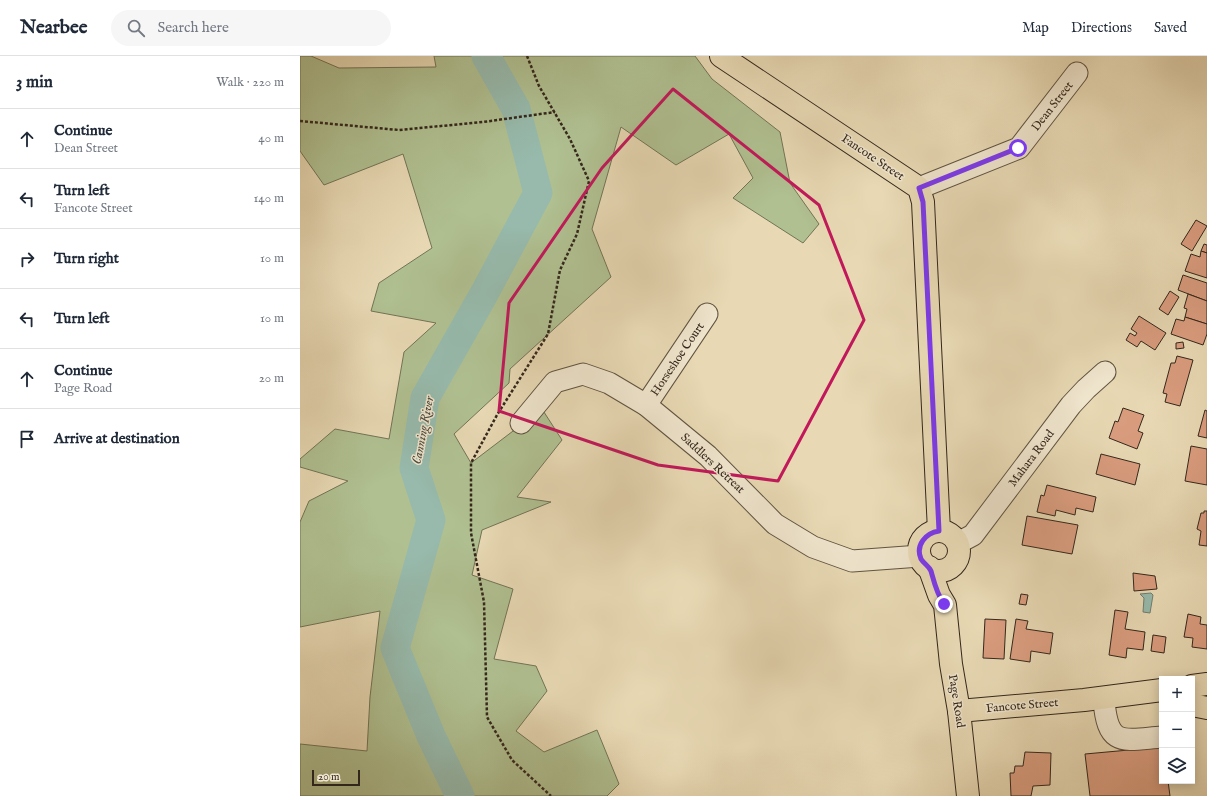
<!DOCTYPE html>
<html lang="en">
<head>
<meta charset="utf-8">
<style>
	:root { --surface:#fff; --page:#f6f6f7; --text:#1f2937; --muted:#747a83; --line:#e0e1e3 }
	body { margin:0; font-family:"IM FELL English",serif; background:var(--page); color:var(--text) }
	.controls { position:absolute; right:12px; bottom:12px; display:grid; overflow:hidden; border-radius:0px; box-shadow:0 2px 10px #0003 }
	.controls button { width:36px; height:36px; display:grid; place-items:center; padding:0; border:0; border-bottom:1px solid var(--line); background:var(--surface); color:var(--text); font:20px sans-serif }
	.scale { position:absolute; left:12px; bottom:10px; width:48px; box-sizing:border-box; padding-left:4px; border:2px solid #33271c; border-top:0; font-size:11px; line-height:14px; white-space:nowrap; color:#33271c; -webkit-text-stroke:3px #f0e6ce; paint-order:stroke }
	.stop { position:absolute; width:12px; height:12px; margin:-9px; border:3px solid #7c3aed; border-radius:50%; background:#fff }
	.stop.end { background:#7c3aed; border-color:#fff; box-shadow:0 1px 4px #0008 }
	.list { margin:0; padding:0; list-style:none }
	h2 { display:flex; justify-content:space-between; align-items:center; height:52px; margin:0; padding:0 16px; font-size:17px }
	h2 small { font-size:13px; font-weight:400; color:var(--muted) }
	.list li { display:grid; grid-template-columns:26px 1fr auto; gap:12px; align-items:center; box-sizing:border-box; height:60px; padding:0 16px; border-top:1px solid var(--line) }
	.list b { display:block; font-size:15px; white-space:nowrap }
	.list p { margin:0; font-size:13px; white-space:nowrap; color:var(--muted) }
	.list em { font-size:13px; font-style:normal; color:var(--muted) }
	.icon { flex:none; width:22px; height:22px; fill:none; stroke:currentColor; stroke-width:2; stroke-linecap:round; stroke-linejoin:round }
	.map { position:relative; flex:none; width:907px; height:740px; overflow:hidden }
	header { display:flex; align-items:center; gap:24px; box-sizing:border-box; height:56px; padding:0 20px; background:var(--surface); border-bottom:1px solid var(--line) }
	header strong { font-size:19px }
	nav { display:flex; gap:22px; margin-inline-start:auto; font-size:14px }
	.search { width:280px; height:36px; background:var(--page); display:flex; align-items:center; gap:10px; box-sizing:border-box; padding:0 14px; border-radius:22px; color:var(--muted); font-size:15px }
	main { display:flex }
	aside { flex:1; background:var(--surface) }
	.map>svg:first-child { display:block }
	.green { fill:#b0c091; stroke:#727456 }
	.water { fill:#97baac; stroke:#6f7f72 }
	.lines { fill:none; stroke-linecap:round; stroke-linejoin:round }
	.river { stroke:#97baac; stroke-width:29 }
	.building { fill:#da9d7f; stroke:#33271c }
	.minor-casing { stroke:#605442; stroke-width:23 }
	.major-casing { stroke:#33271c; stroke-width:24 }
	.path { stroke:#33271c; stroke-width:2.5; stroke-dasharray:3 2; stroke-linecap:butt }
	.minor { stroke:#f0e6ce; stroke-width:21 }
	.major { stroke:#e8d9b4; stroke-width:22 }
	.route { stroke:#7c3aed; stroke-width:5 }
	.marked { fill:none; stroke:#c2185b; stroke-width:3; stroke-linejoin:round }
	.labels { text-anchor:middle; stroke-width:3; stroke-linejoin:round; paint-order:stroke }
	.street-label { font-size:12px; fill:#33271c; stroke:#f0e6ce }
	.water-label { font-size:13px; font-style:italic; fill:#4c4c40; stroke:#f0e6ce }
</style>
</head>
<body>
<header>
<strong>Nearbee</strong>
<div class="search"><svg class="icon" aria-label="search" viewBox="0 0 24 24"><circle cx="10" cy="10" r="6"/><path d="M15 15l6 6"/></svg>Search here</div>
<nav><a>Map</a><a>Directions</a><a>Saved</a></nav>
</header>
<main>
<aside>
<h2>3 min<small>Walk · 220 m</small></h2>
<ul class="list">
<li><svg class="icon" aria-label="ahead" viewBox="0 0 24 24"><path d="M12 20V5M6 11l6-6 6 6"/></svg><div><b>Continue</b><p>Dean Street</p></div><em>40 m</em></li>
<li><svg class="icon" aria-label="left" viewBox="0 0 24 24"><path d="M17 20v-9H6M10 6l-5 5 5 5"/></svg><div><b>Turn left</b><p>Fancote Street</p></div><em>140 m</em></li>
<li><svg class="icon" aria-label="right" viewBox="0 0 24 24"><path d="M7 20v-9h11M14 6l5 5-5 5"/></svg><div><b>Turn right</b></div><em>10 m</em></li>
<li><svg class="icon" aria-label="left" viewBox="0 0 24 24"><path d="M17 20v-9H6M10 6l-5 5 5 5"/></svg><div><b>Turn left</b></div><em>10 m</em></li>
<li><svg class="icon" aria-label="ahead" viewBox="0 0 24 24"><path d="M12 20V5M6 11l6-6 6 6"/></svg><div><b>Continue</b><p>Page Road</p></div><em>20 m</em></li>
<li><svg class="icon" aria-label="arrive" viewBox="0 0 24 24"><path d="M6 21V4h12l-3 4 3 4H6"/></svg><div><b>Arrive at destination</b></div></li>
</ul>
</aside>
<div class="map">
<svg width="907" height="740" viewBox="0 0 907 740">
	<rect width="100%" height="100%" fill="#e8d9b4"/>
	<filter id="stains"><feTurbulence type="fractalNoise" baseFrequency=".005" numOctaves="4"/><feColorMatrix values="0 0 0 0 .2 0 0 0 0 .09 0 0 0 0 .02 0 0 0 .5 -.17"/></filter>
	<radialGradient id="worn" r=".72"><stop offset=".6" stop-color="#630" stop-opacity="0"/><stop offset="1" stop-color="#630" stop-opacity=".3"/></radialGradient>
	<!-- green -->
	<polygon class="green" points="0,0 11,0 39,12 136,11 134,0 395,0 412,23 480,76 490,127 519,168 503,187 433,142 453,122 429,78 376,109 321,71 292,173 311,221 210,313 209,327 154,378 171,407 242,353 262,384 217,441 251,446 182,474 172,519 213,533 194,603 236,610 247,635 216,675 244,696 297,674 319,728 307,740 0,740 0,688 67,695 70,641 80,555 0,571 0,466 9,445 48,425 0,411 0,403 35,373 89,383 104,296 136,267 71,255 79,227 132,192 103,98 24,129 0,95"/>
	<!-- water -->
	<polygon class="water" points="851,537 853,539 850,557 843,556 844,542 840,538"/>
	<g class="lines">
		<!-- river -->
		<polyline class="river" points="160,740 131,680 95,592 131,464 114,412 125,342 184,238 238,137 216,53 186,0"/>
	</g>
	<!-- building -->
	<g class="building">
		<polygon points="896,164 907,170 892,195 881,188"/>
		<polygon points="904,188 907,189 907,197 901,195"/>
		<polygon points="901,195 907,197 907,222 885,215 891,198 900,201"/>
		<polygon points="883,219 907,227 907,245 878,234"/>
		<polygon points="870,235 879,241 868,259 859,253"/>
		<polygon points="888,238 907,245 907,268 885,261 887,253 884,252"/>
		<polygon points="839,260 866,277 855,294 841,285 837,291 826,284 830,277 835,280 837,277 831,273"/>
		<polygon points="885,261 907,268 907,278 903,289 871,278 876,263 884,265"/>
		<polygon points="883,286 884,292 876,293 876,287"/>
		<polygon points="877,300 893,304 880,350 865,346 867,338 863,337 871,307 875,307"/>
		<polygon points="823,352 844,359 838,375 843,377 837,393 809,382 815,365 818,366"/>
		<polygon points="905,354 907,355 907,382 898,380"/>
		<polygon points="891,390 907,393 907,429 885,425"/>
		<polygon points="801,398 840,408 835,429 796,418"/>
		<polygon points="747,429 796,441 793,456 776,452 775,459 756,454 755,460 737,456 741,439 744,440"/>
		<polygon points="904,455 907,455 907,490 899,489 901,475 897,473 901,457 904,457"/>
		<polygon points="727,460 778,469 772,498 722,489"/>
		<polygon points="833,517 855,520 857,533 834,535"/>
		<polygon points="721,538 728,539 726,549 719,548"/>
		<polygon points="815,554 828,556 825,573 845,576 843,594 827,592 826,602 809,599"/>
		<polygon points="888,558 901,561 900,568 907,569 907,593 892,591 893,582 884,581"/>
		<polygon points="685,563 706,564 704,603 683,602"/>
		<polygon points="716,563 728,565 726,573 753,577 750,598 731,595 730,606 710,603"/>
		<polygon points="853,579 866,581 864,597 851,595"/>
		<polygon points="862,691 862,725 868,725 870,740 790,740 785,698"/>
		<polygon points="725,696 751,697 750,729 733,730 731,740 711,740 710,717 714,717 715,710 723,710"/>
	</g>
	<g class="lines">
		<defs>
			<g id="minor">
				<polyline points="619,132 719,92 777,17"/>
				<polyline points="346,349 407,258"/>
				<polyline points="221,367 255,326 283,318 309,327 346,349 408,400 475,468 513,491 552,505 620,500"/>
				<polyline points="658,487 673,479 771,349 786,333 805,316"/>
				<path d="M 804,645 C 808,692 823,684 862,681"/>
			</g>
			<g id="major">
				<polyline points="421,0 619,132 623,146 639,475"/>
				<circle cx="639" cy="495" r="20"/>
				<polyline points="629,511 639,539 645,549 651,608 659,655 668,740"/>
				<polyline points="892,630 907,628"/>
				<polyline points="892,649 907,652"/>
				<polyline points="659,655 784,644 862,634"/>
			</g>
		</defs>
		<!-- minor casing -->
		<use href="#minor" class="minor-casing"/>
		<!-- major casing -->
		<use href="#major" class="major-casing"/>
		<!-- path -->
		<g class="path">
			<polyline points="227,0 239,30 270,83 289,125 277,178 260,214 248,278 197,359 171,407 171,477 184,546 187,661 212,704 251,740"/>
			<polyline points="0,65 99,74 183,66 255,56"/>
		</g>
		<!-- minor -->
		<use href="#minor" class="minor"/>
		<!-- major -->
		<use href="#major" class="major"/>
	</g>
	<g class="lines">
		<!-- route -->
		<path class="route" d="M 644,548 C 637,539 634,526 631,515 C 629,510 624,508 621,503 C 615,489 626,477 639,475 L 623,146 L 619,132 L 718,92"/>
	</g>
	<!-- marked area -->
	<path class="marked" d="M 373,33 L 519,149 L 564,264 L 478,425 L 358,409 L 199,355 L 209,247 L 302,112 Z"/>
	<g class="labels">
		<!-- street labels -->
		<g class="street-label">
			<text transform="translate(752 50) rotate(-52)" y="4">Dean Street</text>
			<text transform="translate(573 101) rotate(34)" y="4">Fancote Street</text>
			<text transform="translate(377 303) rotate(-56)" y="4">Horseshoe Court</text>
			<text transform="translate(731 402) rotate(-53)" y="4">Mahara Road</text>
			<text transform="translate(413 407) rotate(43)" y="4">Saddlers Retreat</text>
			<text transform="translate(657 645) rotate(81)" y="4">Page Road</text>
			<text transform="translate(722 649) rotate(-5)" y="4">Fancote Street</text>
		</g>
		<!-- water labels -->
		<g class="water-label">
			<text transform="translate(122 374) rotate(-79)" y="5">Canning River</text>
		</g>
	</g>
	<rect width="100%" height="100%" filter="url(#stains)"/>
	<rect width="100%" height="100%" fill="url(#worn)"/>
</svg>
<div class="controls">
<button>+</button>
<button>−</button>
<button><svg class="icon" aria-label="layers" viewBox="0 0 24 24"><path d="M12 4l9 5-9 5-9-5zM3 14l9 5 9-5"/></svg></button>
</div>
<div class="scale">20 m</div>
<div class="stop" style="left:718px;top:92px"></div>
<div class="stop end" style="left:644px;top:548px"></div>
</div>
</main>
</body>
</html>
